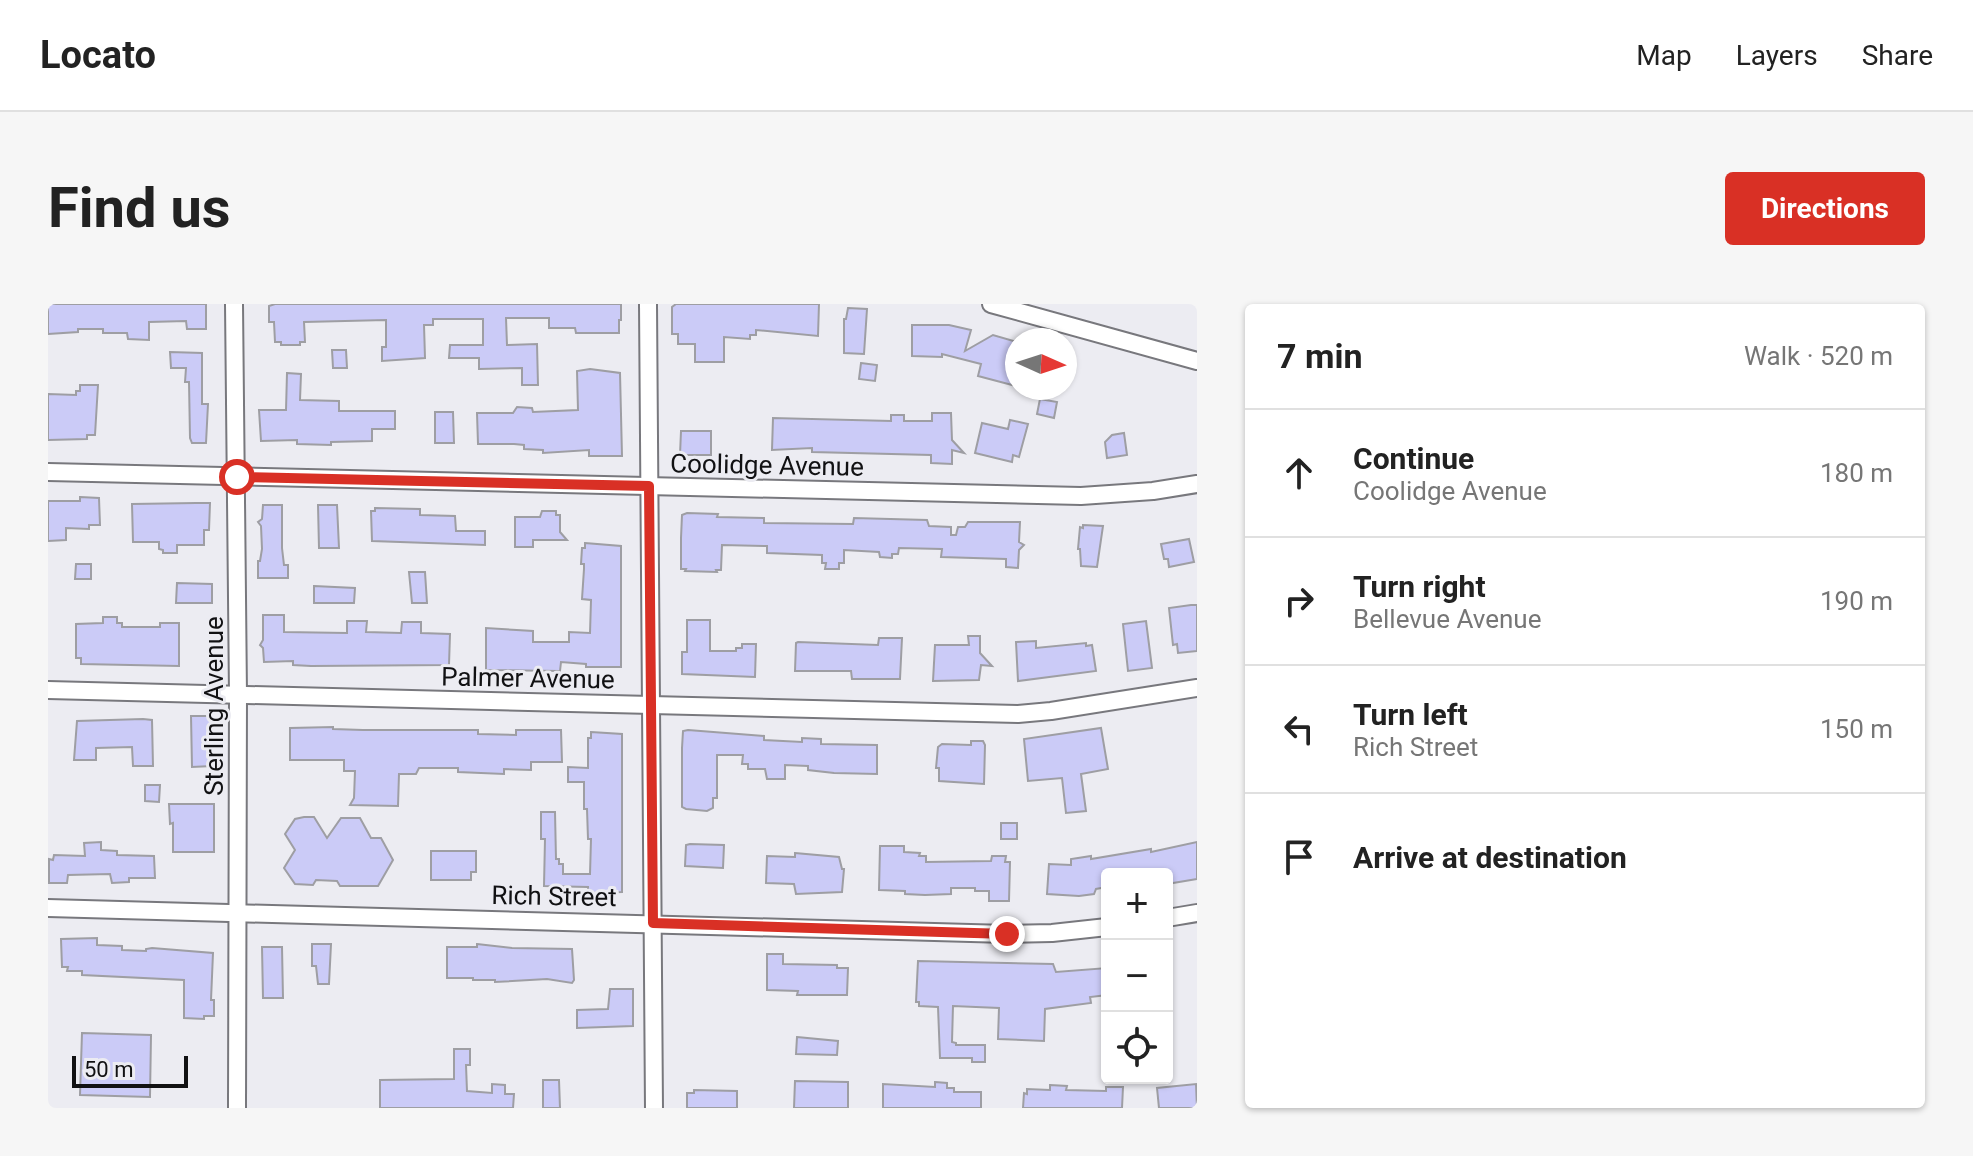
<!DOCTYPE html>
<html lang="en">
<head>
<meta charset="utf-8">
<style>
	:root { --surface:#fff; --page:#f6f6f6; --text:#222; --muted:#767676; --line:#e0e0e0; --accent:#d93025 }
	body { margin:0; font-family:Roboto,sans-serif; background:var(--page); color:var(--text) }
	.controls { position:absolute; right:24px; bottom:24px; display:grid; overflow:hidden; border-radius:8px; box-shadow:0 2px 6px #0004 }
	.controls button { width:72px; height:72px; display:grid; place-items:center; padding:0; border:0; border-bottom:2px solid var(--line); background:var(--surface); color:var(--text); font:40px sans-serif }
	.compass { position:absolute; left:957px; top:24px; width:72px; height:72px; border-radius:50%; background:var(--surface); box-shadow:0 2px 6px #0004; rotate:93deg }
	.scale { position:absolute; left:24px; bottom:20px; width:116px; box-sizing:border-box; padding-left:8px; border:4px solid #111113; border-top:0; font-size:22px; line-height:28px; white-space:nowrap; color:#111113; -webkit-text-stroke:6px #ececf2; paint-order:stroke }
	.stop { position:absolute; width:24px; height:24px; margin:-18px; border:6px solid #d93025; border-radius:50%; background:#fff }
	.stop.end { background:#d93025; border-color:#fff; box-shadow:0 2px 8px #0008 }
	.list { margin:0; padding:0; list-style:none }
	h2 { display:flex; justify-content:space-between; align-items:center; height:104px; margin:0; padding:0 32px; font-size:34px }
	h2 small { font-size:26px; font-weight:400; color:var(--muted) }
	.list li { display:grid; grid-template-columns:52px 1fr auto; gap:24px; align-items:center; box-sizing:border-box; height:128px; padding:0 32px; border-top:2px solid var(--line) }
	.list b { display:block; font-size:30px; white-space:nowrap }
	.list p { margin:0; font-size:26px; white-space:nowrap; color:var(--muted) }
	.list em { font-size:26px; font-style:normal; color:var(--muted) }
	.icon { flex:none; width:44px; height:44px; fill:none; stroke:currentColor; stroke-width:2; stroke-linecap:round; stroke-linejoin:round }
	.map { position:relative; flex:none; width:1149px; height:804px; overflow:hidden; border-radius:8px }
	header { display:flex; align-items:center; gap:48px; box-sizing:border-box; height:112px; padding:0 40px; background:var(--surface); border-bottom:2px solid var(--line) }
	header strong { font-size:38px }
	nav { display:flex; gap:44px; margin-inline-start:auto; font-size:28px }
	.intro { display:flex; align-items:center; justify-content:space-between; box-sizing:border-box; height:192px; padding:0 48px }
	h1 { margin:0; font-size:56px }
	.button { padding:20px 36px; border-radius:8px; background:var(--accent); color:#fff; font-size:28px; font-weight:700 }
	main { display:flex; gap:48px; padding:0 48px }
	aside { flex:1; background:var(--surface); border-radius:8px; box-shadow:0 2px 6px #0004 }
	.map>svg:first-child { display:block }
	.building { fill:#cbcbf7; stroke:#9e9ea3; stroke-width:2 }
	.lines { fill:none; stroke-linecap:round; stroke-linejoin:round }
	.street-casing { stroke:#78787d; stroke-width:20 }
	.street { stroke:#fff; stroke-width:16 }
	.route { stroke:#d93025; stroke-width:10 }
	.labels { text-anchor:middle; stroke-width:6; stroke-linejoin:round; paint-order:stroke }
	.street-label { font-size:26px; fill:#111113; stroke:#ececf2 }
</style>
</head>
<body>
<header>
<strong>Locato</strong>
<nav><a>Map</a><a>Layers</a><a>Share</a></nav>
</header>
<div class="intro"><h1>Find us</h1><a class="button">Directions</a></div>
<main>
<div class="map">
<svg width="1149" height="804" viewBox="0 0 1149 804">
	<rect width="100%" height="100%" fill="#ececf2"/>
	<!-- building -->
	<g class="building">
		<polygon points="0,0 158,0 158,25 139,25 138,17 101,18 101,36 80,35 79,29 55,29 55,25 30,25 30,28 0,30"/>
		<polygon points="227,0 573,0 573,16 571,16 571,29 528,29 527,24 501,24 501,14 458,14 459,41 489,40 490,81 474,81 474,64 431,65 431,54 401,54 402,41 435,41 435,15 385,15 385,21 376,21 377,54 334,57 334,43 338,43 338,16 256,18 257,38 252,38 252,41 233,41 233,38 227,38 226,18 221,18 221,2"/>
		<polygon points="628,0 771,0 770,32 708,26 708,31 702,31 702,35 676,33 676,58 647,58 647,40 630,40 630,30 624,30 624,3"/>
		<polygon points="800,4 819,5 816,50 796,49 796,15 798,15"/>
		<polygon points="864,21 901,21 923,26 917,47 945,31 969,38 969,58 964,81 930,72 933,60 894,50 894,53 864,52"/>
		<polygon points="284,46 298,46 299,64 285,64"/>
		<polygon points="122,48 154,49 154,100 160,100 158,139 144,139 142,134 141,78 137,78 138,64 123,64"/>
		<polygon points="813,59 829,61 827,77 811,75"/>
		<polygon points="542,65 572,69 574,152 541,152 541,146 495,149 495,146 476,145 476,141 466,140 430,140 429,109 465,109 469,103 484,104 485,108 530,106 529,67"/>
		<polygon points="239,69 253,70 252,96 291,97 291,107 347,107 347,125 324,125 324,137 283,138 283,141 249,140 249,136 213,137 211,106 238,106"/>
		<polygon points="32,81 50,81 47,131 39,131 39,135 0,136 0,90 28,91 28,87 32,87"/>
		<polygon points="992,95 1009,98 1006,114 989,110"/>
		<polygon points="387,108 405,108 406,139 387,139"/>
		<polygon points="884,109 903,109 904,136 916,149 904,146 904,160 883,159 883,151 764,148 764,144 724,146 725,114 843,117 843,111 856,111 856,117 884,117"/>
		<polygon points="962,116 980,120 971,153 965,151 964,158 927,149 934,119 960,125"/>
		<polygon points="633,127 663,127 663,151 632,151"/>
		<polygon points="1076,129 1079,151 1059,154 1057,138 1064,131"/>
		<polygon points="32,193 51,194 52,221 41,221 41,225 18,224 18,236 0,237 0,197 32,197"/>
		<polygon points="148,199 162,199 161,226 156,226 156,241 129,241 129,249 115,249 115,246 111,245 111,238 85,238 84,200"/>
		<polygon points="215,201 234,201 234,244 236,261 240,261 240,274 210,274 210,257 212,257 214,245 213,222 210,218 214,215"/>
		<polygon points="270,201 289,201 291,244 271,244"/>
		<polygon points="327,204 372,205 372,211 407,212 408,227 437,227 437,241 324,237 323,207 327,207"/>
		<polygon points="494,207 508,207 508,211 512,211 512,228 519,236 485,236 485,243 467,243 467,213 492,213"/>
		<polygon points="639,209 670,210 669,213 716,214 716,219 805,220 806,214 879,216 881,222 903,223 903,231 908,231 910,223 917,223 920,218 972,218 971,238 976,241 971,246 970,264 958,263 958,255 893,253 894,245 851,244 850,250 844,250 844,254 832,253 831,248 796,246 796,259 791,259 791,265 777,265 778,259 774,259 774,251 719,249 719,242 674,241 673,266 668,266 669,268 637,267 638,265 633,265 633,234 634,211"/>
		<polygon points="1035,221 1055,222 1049,263 1033,262 1032,245 1030,245 1032,223 1035,224"/>
		<polygon points="1141,235 1146,258 1121,263 1120,255 1116,255 1113,240"/>
		<polygon points="537,239 573,242 573,363 538,363 538,360 513,358 512,367 438,366 438,324 485,327 485,338 521,338 521,328 542,329 543,296 534,295 536,265 536,260 533,260 534,244 537,244"/>
		<polygon points="28,260 43,260 43,275 27,275"/>
		<polygon points="361,268 377,268 379,299 364,299"/>
		<polygon points="129,279 164,280 164,299 128,299"/>
		<polygon points="266,282 307,284 306,299 266,299"/>
		<polygon points="1143,301 1149,301 1149,347 1130,349 1129,340 1125,341 1121,304"/>
		<polygon points="215,311 236,311 236,328 299,329 299,317 319,317 318,328 353,329 354,318 373,318 373,329 402,330 401,361 263,362 245,361 245,357 216,358 215,344 212,341 215,336"/>
		<polygon points="55,313 69,313 69,319 74,319 74,323 112,323 112,319 131,319 131,362 33,360 33,354 28,354 28,320 55,319"/>
		<polygon points="639,316 662,316 662,347 688,347 688,344 694,344 694,340 708,340 707,373 634,370 634,348 639,348"/>
		<polygon points="1098,317 1104,364 1080,367 1075,320"/>
		<polygon points="920,332 932,332 932,349 944,362 933,361 931,376 885,377 887,341 921,341"/>
		<polygon points="831,334 854,334 852,375 804,375 803,367 747,367 748,339 750,338 830,341"/>
		<polygon points="988,337 988,344 1038,339 1038,342 1044,341 1048,367 970,377 968,338"/>
		<polygon points="143,412 163,412 164,462 144,463"/>
		<polygon points="95,415 104,416 105,462 85,462 84,443 48,444 48,456 26,456 29,417"/>
		<polygon points="285,423 285,425 315,426 430,426 430,430 468,431 468,426 513,426 514,458 483,458 483,466 456,465 456,470 410,468 410,464 371,464 368,470 351,470 350,502 302,501 306,494 307,467 296,467 296,456 242,456 242,424"/>
		<polygon points="1053,424 1060,465 1033,470 1038,507 1018,509 1014,474 980,477 976,435"/>
		<polygon points="640,426 716,432 716,436 754,438 754,434 773,435 773,440 829,441 829,470 786,469 760,466 760,462 737,461 737,475 719,475 717,465 700,465 700,460 694,460 695,451 669,451 669,494 665,494 665,504 659,507 638,505 634,503 634,444 635,427"/>
		<polygon points="543,428 574,430 574,588 540,589 540,583 496,582 497,535 493,535 493,508 507,508 508,555 511,555 511,560 515,560 515,570 542,570 543,535 540,535 539,505 536,505 536,478 520,478 520,463 540,464 540,434 543,434"/>
		<polygon points="923,437 935,437 937,441 936,480 891,477 891,464 888,464 890,443 894,440 923,441"/>
		<polygon points="97,481 112,481 111,498 97,497"/>
		<polygon points="121,500 166,500 166,548 125,548 125,519 122,520"/>
		<polygon points="256,513 266,513 279,534 293,514 312,514 323,534 333,534 345,556 330,582 292,582 289,577 268,576 265,581 247,580 236,564 247,546 237,530 247,515"/>
		<rect x="953" y="519" width="16" height="16"/>
		<polygon points="53,538 53,546 69,547 69,551 106,552 107,574 81,574 81,578 64,579 62,570 20,571 19,579 1,579 1,555 5,556 6,551 37,552 36,539"/>
		<polygon points="1149,538 1149,575 1119,580 1119,570 1059,570 1059,583 1048,585 1046,590 1031,592 999,590 1001,560 1023,561 1023,555 1030,554 1043,552 1043,555 1103,545 1103,548"/>
		<polygon points="642,540 676,541 675,564 637,562 638,541"/>
		<polygon points="832,542 856,542 856,548 872,549 871,552 878,552 878,558 943,557 944,552 958,552 957,558 962,558 961,597 941,597 941,587 927,587 927,584 903,584 903,590 877,591 857,590 857,587 831,586"/>
		<polygon points="383,547 428,547 428,568 423,568 423,576 383,576"/>
		<polygon points="747,549 791,553 794,565 796,565 794,588 748,590 746,580 718,579 719,552 747,553"/>
		<polygon points="49,634 49,641 74,642 74,646 98,647 98,645 104,644 165,649 163,696 166,696 166,712 156,712 156,715 136,714 136,676 34,671 34,667 19,667 20,663 14,663 13,635"/>
		<polygon points="264,640 283,640 281,680 270,680 268,662 264,662"/>
		<polygon points="429,640 464,644 524,645 526,676 524,679 499,675 447,678 447,676 425,676 425,674 399,674 399,643 429,643"/>
		<polygon points="214,643 234,643 235,694 215,694"/>
		<polygon points="719,650 735,650 735,660 789,661 789,664 800,664 799,691 749,691 750,687 719,686"/>
		<polygon points="870,657 1005,660 1008,668 1059,664 1059,691 1042,693 1043,699 997,705 996,737 950,735 951,704 905,702 904,738 908,739 908,741 937,741 937,758 924,758 924,754 892,754 890,703 871,702 871,698 868,698"/>
		<polygon points="562,685 585,685 585,722 529,724 529,706 560,705"/>
		<polygon points="34,729 103,731 102,793 32,791"/>
		<polygon points="749,733 790,737 789,751 748,750"/>
		<polygon points="406,745 422,745 422,761 418,761 419,787 444,789 444,780 457,781 457,790 466,790 465,804 332,804 332,776 406,775"/>
		<polygon points="495,776 511,776 512,804 495,804"/>
		<polygon points="747,777 800,778 800,804 746,804"/>
		<polygon points="887,778 899,779 899,784 906,784 906,788 933,788 933,804 835,804 835,780 887,783"/>
		<polygon points="1148,780 1149,804 1111,804 1109,784"/>
		<polygon points="1002,781 1019,782 1018,786 1058,787 1058,783 1075,783 1074,804 975,804 976,789 979,790 979,785 1002,786"/>
		<polygon points="646,786 689,787 689,804 639,804 639,789 646,789"/>
	</g>
	<g class="lines">
		<defs>
			<g id="street">
				<polyline points="186,0 190,391 189,804"/>
				<polyline points="600,0 606,804"/>
				<polyline points="943,0 1149,57"/>
				<polyline points="0,168 1033,192 1105,187 1149,180"/>
				<polyline points="0,386 970,410 1003,407 1149,384"/>
				<polyline points="0,604 959,630 1004,629 1059,623"/>
				<polyline points="1119,614 1149,609"/>
			</g>
		</defs>
		<!-- street casing -->
		<use href="#street" class="street-casing"/>
		<!-- street -->
		<use href="#street" class="street"/>
	</g>
	<g class="lines">
		<!-- route -->
		<polyline class="route" points="189,173 601,182 605,619 959,630"/>
	</g>
	<g class="labels">
		<!-- street labels -->
		<g class="street-label">
			<text transform="translate(719 161) rotate(1)" y="9">Coolidge Avenue</text>
			<text transform="translate(480 374) rotate(1)" y="9">Palmer Avenue</text>
			<text transform="translate(166 402) rotate(-90)" y="9">Sterling Avenue</text>
			<text transform="translate(506 592) rotate(1)" y="9">Rich Street</text>
		</g>
	</g>
</svg>
<div class="controls">
<button>+</button>
<button>−</button>
<button><svg class="icon" aria-label="locate" viewBox="0 0 24 24"><circle cx="12" cy="12" r="6"/><path d="M12 2v4M12 18v4M2 12h4M18 12h4"/></svg></button>
</div>
<svg class="compass" viewBox="-18 -18 36 36"><path d="M0-13l5 13h-10z" fill="#e53935"/><path d="M0 13l5-13h-10z" fill="#767676"/></svg>
<div class="scale">50 m</div>
<div class="stop" style="left:189px;top:173px"></div>
<div class="stop end" style="left:959px;top:630px"></div>
</div>
<aside>
<h2>7 min<small>Walk · 520 m</small></h2>
<ul class="list">
<li><svg class="icon" aria-label="ahead" viewBox="0 0 24 24"><path d="M12 20V5M6 11l6-6 6 6"/></svg><div><b>Continue</b><p>Coolidge Avenue</p></div><em>180 m</em></li>
<li><svg class="icon" aria-label="right" viewBox="0 0 24 24"><path d="M7 20v-9h11M14 6l5 5-5 5"/></svg><div><b>Turn right</b><p>Bellevue Avenue</p></div><em>190 m</em></li>
<li><svg class="icon" aria-label="left" viewBox="0 0 24 24"><path d="M17 20v-9H6M10 6l-5 5 5 5"/></svg><div><b>Turn left</b><p>Rich Street</p></div><em>150 m</em></li>
<li><svg class="icon" aria-label="arrive" viewBox="0 0 24 24"><path d="M6 21V4h12l-3 4 3 4H6"/></svg><div><b>Arrive at destination</b></div></li>
</ul>
</aside>
</main>
</body>
</html>
